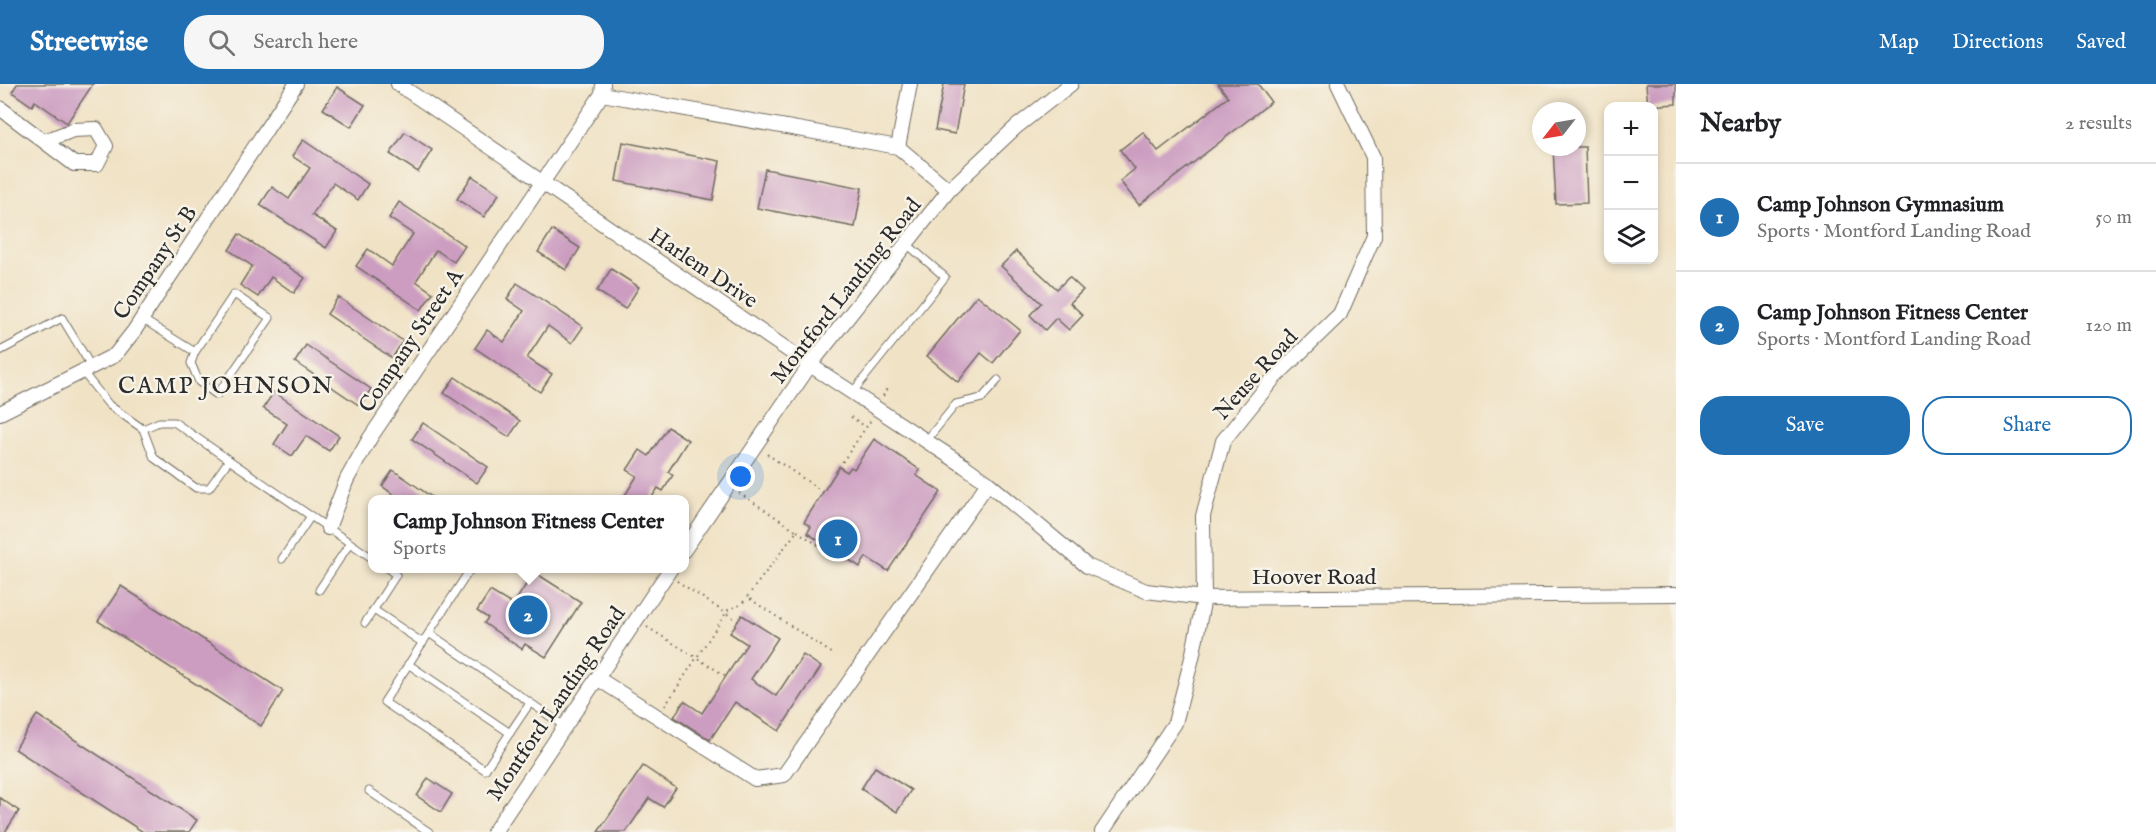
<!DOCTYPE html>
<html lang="en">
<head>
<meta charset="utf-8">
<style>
	:root { --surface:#fff; --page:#f6f6f6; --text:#202124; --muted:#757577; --line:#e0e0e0; --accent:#1f6fb2 }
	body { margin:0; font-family:"IM FELL English",serif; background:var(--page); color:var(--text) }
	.controls { position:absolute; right:18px; top:18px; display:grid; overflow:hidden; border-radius:12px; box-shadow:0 3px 9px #0003 }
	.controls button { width:54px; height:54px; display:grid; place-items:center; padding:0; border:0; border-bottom:2px solid var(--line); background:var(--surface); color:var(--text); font:30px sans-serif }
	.compass { position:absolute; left:1532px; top:18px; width:54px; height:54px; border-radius:50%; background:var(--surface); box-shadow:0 3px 9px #0003; rotate:239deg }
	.you { position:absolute; left:741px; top:393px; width:21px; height:21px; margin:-15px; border:4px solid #fff; border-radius:50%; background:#1a73e8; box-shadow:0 0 0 9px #1a73e833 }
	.badge { display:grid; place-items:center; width:39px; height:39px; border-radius:50%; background:var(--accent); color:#fff; font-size:20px; font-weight:700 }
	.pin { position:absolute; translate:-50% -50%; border:3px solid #fff; box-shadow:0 2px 6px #0006 }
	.popup { position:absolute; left:368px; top:411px; width:321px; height:78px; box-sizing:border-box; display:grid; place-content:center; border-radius:12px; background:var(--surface); filter:drop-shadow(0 2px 4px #0005); font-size:20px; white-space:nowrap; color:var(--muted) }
	.popup b { font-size:22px; color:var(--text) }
	.popup::after { content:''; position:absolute; left:50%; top:100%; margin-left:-12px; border:12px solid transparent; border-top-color:var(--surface) }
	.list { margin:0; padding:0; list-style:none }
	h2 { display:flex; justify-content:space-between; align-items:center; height:78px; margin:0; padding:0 24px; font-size:26px }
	h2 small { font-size:20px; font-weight:400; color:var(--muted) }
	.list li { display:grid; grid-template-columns:39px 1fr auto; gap:18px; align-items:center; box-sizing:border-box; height:108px; padding:0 24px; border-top:2px solid var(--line) }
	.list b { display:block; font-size:22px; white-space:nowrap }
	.list p { margin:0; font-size:20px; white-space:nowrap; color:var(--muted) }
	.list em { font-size:20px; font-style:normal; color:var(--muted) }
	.actions { display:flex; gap:12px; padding:18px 24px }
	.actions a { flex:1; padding:14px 0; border:2px solid var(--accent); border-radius:24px; text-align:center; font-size:21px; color:var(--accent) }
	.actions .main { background:var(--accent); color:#fff }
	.icon { flex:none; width:33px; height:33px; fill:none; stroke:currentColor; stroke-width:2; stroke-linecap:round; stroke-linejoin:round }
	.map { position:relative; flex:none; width:1676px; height:748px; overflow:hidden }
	header { display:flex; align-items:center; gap:36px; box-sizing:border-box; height:84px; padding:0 30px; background:var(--accent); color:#fff }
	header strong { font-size:28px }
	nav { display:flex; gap:33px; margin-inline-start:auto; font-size:21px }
	.search { width:420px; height:54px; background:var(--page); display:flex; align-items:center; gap:15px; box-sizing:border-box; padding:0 21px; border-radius:24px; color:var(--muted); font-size:22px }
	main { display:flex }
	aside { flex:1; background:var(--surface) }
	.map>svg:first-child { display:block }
	.building { fill:#cc9dc1 }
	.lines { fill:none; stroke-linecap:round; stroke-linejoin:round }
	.lane-casing { stroke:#706b61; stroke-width:9 }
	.street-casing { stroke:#706b61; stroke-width:16 }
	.path { stroke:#706b61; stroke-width:2; stroke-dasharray:1.5 4.5; stroke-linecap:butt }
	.lane { stroke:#fff; stroke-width:7 }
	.street { stroke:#fff; stroke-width:14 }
	.labels { text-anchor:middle; stroke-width:5; stroke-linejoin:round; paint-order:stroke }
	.street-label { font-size:22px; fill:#2b2b2b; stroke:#f7f3e8 }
	.neighbourhood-label { font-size:24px; letter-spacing:1.5px; fill:#2b2b2b; stroke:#f7f3e8 }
</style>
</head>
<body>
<header>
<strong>Streetwise</strong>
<div class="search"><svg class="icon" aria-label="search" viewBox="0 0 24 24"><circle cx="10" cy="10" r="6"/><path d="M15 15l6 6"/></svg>Search here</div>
<nav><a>Map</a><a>Directions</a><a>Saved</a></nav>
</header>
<main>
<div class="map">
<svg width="1676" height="748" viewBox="0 0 1676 748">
	<rect width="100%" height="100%" fill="#f7f3e8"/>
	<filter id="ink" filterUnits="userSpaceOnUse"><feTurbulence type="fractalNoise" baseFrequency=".0167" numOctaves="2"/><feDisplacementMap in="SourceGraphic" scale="12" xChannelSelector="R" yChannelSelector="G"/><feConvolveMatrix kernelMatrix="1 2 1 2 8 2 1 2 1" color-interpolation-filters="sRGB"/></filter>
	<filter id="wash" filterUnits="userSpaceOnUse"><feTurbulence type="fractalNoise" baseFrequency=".008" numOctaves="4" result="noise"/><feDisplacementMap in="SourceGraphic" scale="24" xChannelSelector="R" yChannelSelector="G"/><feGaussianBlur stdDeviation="1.35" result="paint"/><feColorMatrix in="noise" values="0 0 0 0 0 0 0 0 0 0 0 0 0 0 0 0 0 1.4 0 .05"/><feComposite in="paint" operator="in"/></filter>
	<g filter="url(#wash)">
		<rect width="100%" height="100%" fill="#f0e2c5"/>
		<g id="blocks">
			<!-- building -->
			<g class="building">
				<polygon points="17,0 93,0 67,39 35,17 32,22 12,8"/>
				<polygon points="944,0 964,0 955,50 935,46"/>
				<polygon points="1218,0 1258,0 1271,18 1139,121 1120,97 1135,85 1120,66 1143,48 1158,67 1228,13"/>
				<polygon points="1646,0 1676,0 1676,20 1648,22"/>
				<polygon points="337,3 365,21 351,43 323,25"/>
				<polygon points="405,48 432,66 418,88 390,70"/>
				<polygon points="303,56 368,100 358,116 333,99 312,131 337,147 326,164 260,121 272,103 289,115 310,84 292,72"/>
				<polygon points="623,58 720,77 713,116 616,97"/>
				<polygon points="1553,63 1585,63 1587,119 1556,120"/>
				<polygon points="765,85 862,104 855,143 757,124"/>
				<polygon points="472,92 499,110 484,133 457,115"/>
				<polygon points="399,118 465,162 454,178 436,166 416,197 433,209 421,226 356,182 368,165 392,182 413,150 389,134"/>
				<polygon points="552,146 580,164 566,186 538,168"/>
				<polygon points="239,150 305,194 294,209 271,193 258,213 240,201 252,182 229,166"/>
				<polygon points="1016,167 1057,205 1069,193 1083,206 1070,219 1083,231 1069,246 1056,234 1045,246 1030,231 1041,219 1001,182"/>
				<polygon points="611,185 639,203 625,225 597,207"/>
				<polygon points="517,199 583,243 572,259 548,242 527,274 552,290 540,308 475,264 487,246 504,258 524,227 507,215"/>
				<polygon points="977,211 1020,246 993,279 981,269 958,298 927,272"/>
				<polygon points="338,213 403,257 392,274 327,230"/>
				<polygon points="306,261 371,305 360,322 295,278"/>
				<polygon points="455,293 520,337 509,353 444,309"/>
				<polygon points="274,308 339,352 329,367 306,352 292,372 274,360 287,340 263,324"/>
				<polygon points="423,339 488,383 477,399 412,355"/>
				<polygon points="668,343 688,356 668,388 673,391 663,407 658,404 650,416 622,416 637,392 627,386 640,366 649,372"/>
				<polygon points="874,355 920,386 916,391 941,408 888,487 866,473 860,483 807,449 811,443 804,438 839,383 847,388 851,383 854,385"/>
				<polygon points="393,386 436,416 401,416 382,402"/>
				<polygon points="534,488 581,518 546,573 525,560 522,565 510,557 484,539 488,534 477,527 490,507 513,521"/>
				<polygon points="121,502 283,607 261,642 98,537"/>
				<polygon points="742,531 778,554 751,595 776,612 803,571 821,583 779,647 735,618 710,656 674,633 684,617 702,629 747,560 730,549"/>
				<polygon points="37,631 197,736 189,748 143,748 15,665"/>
				<polygon points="643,682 676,704 663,723 649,714 626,748 598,748"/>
				<polygon points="875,683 911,706 897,728 861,705"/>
				<polygon points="428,694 452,710 441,728 417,712"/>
				<polygon points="0,714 19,727 5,748 0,748"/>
			</g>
		</g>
	</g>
	<g filter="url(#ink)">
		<use href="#blocks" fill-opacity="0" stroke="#706b61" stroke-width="1.5"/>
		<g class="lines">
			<defs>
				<g id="lane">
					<polygon points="234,210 270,234 217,311 199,298 191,279 195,268"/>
					<polyline points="142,235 195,268"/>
					<polyline points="0,267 62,234 91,282"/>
					<polyline points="82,287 109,321 143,345 154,374 196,404 209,404 229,376 174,338 159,338 143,345"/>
					<polyline points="852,309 945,193 907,160"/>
					<polyline points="926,357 956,320 982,314 998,296"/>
					<polyline points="229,376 372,474"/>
					<polyline points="282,475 311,432"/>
					<polyline points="471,484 384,618 485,686 530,619"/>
					<polyline points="319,506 350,459"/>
					<polyline points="374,526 423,559"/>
					<polyline points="365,539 396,491 387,484"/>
					<polyline points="429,549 564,642"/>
					<polyline points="408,580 510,649"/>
					<polyline points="369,707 429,748"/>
				</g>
				<g id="street">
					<polyline points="398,0 810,281 963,381 988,399 1087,482 1146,507 1204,514 1676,510"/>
					<polyline points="602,10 898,63 949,106"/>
					<polyline points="0,24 74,80 97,80 106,62 96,45 73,46 45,57"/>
					<polyline points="898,63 910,0"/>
					<polyline points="0,329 115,271 134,247 296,0"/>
					<polyline points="328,444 347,395 370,354 602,10 603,0"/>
					<polyline points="684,466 810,281 949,106 1016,43 1071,0"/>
					<polyline points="597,594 755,695 784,691 988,399"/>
					<polyline points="494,748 671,484"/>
					<polyline points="1102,748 1175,639 1192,574 1204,514 1203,432 1223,357 1273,295 1340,230 1374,152 1373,73 1338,0"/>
				</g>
			</defs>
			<!-- lane casing -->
			<use href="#lane" class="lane-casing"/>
			<!-- street casing -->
			<use href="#street" class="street-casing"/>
			<!-- path -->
			<g class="path">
				<polyline points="883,312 887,304"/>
				<polyline points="851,333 866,343"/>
				<polyline points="767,370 823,408"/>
				<polyline points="839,383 871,336"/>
				<polyline points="739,409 797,447 747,513 833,570"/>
				<polyline points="797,447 827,467 830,464"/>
				<polyline points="677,497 738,537"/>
				<polyline points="647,543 726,592"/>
				<polyline points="665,622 728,526 742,520 747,513"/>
			</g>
			<!-- lane -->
			<use href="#lane" class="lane"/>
			<!-- street -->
			<use href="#street" class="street"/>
		</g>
	</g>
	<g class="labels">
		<!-- street labels -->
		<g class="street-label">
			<text transform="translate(154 178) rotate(-56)" y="8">Company St B</text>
			<text transform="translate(704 183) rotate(34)" y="8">Harlem Drive</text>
			<text transform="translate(845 206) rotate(-52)" y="8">Montford Landing Road</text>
			<text transform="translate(410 256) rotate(-56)" y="8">Company Street A</text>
			<text transform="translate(1255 290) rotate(-48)" y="8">Neuse Road</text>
			<text x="1314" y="500">Hoover Road</text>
			<text transform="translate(555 619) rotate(-56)" y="8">Montford Landing Road</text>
		</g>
		<!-- neighbourhood labels -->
		<g class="neighbourhood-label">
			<text x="226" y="309">CAMP JOHNSON</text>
		</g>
	</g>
</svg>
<div class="controls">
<button>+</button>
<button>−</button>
<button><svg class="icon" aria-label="layers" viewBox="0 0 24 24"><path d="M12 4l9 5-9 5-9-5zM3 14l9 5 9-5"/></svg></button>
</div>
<svg class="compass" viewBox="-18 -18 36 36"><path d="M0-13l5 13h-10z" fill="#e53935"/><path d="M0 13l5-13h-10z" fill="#757577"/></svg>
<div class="you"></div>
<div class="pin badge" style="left:838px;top:455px">1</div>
<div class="pin badge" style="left:528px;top:531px">2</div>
<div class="popup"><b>Camp Johnson Fitness Center</b>Sports</div>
</div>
<aside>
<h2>Nearby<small>2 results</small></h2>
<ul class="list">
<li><span class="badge">1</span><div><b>Camp Johnson Gymnasium</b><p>Sports · Montford Landing Road</p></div><em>50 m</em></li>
<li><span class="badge">2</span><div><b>Camp Johnson Fitness Center</b><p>Sports · Montford Landing Road</p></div><em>120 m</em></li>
</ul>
<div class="actions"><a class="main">Save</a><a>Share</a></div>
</aside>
</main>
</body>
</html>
